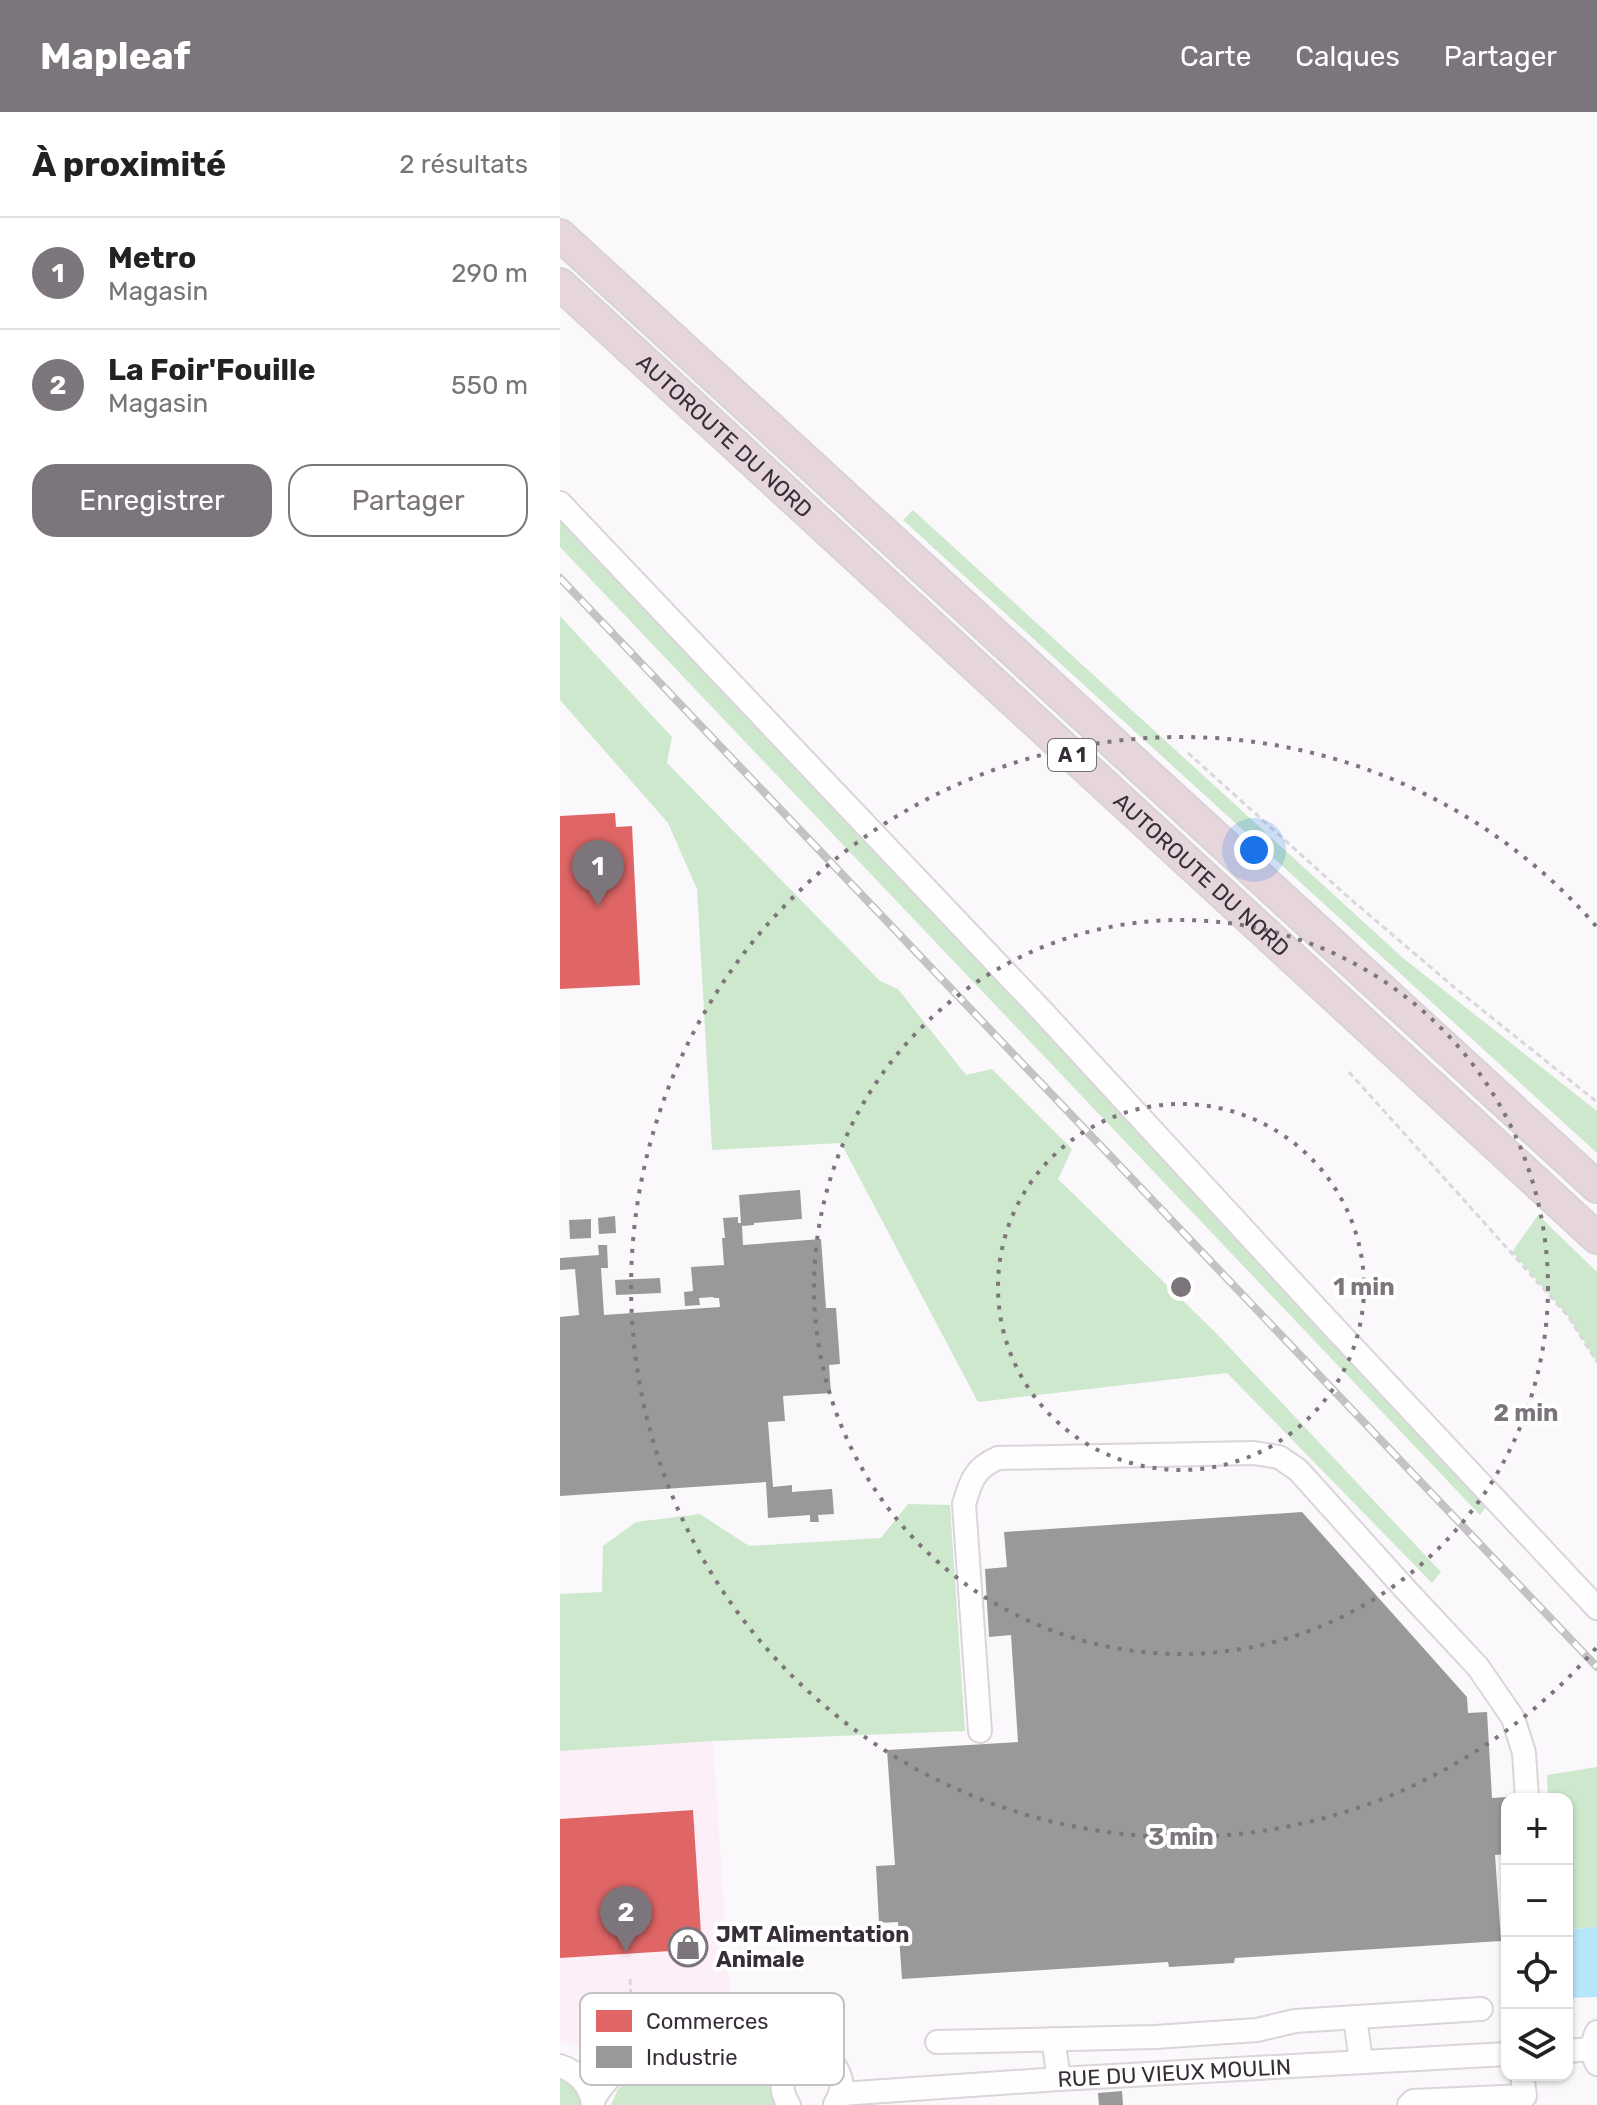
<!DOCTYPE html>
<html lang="fr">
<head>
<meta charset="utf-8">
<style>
	:root { --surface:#fff; --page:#f6f6f6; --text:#222; --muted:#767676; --line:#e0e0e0; --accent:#7c757c }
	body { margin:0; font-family:Rubik,sans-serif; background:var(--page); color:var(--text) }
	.controls { position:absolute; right:24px; bottom:24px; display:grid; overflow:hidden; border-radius:16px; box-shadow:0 2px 6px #0004 }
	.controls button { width:72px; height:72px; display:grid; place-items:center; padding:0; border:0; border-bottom:2px solid var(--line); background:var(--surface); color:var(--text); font:40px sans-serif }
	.you { position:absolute; left:694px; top:738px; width:28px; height:28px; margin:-20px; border:6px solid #fff; border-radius:50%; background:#1a73e8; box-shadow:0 0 0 12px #1a73e833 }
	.badge { display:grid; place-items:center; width:52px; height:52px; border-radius:50%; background:var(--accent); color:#fff; font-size:26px; font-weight:700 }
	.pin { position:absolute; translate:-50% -66px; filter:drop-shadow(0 2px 4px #0008) }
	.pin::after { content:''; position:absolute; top:42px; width:28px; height:24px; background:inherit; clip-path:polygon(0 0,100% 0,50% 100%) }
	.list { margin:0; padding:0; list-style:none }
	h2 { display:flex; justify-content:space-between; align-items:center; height:104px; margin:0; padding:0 32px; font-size:34px }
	h2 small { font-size:26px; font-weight:400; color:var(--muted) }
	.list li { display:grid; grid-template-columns:52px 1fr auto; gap:24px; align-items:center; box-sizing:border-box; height:112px; padding:0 32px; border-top:2px solid var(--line) }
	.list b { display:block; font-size:30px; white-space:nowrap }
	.list p { margin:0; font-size:26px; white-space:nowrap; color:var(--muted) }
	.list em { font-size:26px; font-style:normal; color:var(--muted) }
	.actions { display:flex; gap:16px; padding:24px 32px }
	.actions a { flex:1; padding:18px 0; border:2px solid var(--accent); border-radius:24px; text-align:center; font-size:28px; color:var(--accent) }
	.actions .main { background:var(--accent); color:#fff }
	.icon { flex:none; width:44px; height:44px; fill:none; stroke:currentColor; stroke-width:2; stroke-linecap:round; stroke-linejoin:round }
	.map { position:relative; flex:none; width:1037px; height:1993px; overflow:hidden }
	header { display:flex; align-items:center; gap:48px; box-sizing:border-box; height:112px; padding:0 40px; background:var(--accent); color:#fff }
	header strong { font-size:38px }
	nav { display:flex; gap:44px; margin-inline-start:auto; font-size:28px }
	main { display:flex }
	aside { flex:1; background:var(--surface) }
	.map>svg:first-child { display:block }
	.commercial { fill:#fdeff7 }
	.green { fill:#cde8cc }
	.water { fill:#b5e6fa }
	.shops { fill:#e06666 }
	.industry { fill:#999 }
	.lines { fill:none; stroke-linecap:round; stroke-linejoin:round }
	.minor-casing { stroke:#dbd4db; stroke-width:26 }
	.highway-casing { stroke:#d5d3d6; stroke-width:34 }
	.path { stroke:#d9d8d9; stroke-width:3; stroke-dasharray:6 4; stroke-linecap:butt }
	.minor { stroke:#fefefe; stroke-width:22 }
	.highway { stroke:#e7d5dc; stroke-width:30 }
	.rail-casing { stroke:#c4c2c4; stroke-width:8 }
	.rail { stroke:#fff; stroke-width:5; stroke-dasharray:15; stroke-linecap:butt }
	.ring { fill:none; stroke:#7c757c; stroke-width:4; stroke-dasharray:4 8 }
	.labels { text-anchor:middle; stroke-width:8; stroke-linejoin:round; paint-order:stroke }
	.shield { fill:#fff; stroke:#736d74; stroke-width:2 }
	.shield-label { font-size:20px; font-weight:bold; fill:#372e38 }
	.street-label { font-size:22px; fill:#372e38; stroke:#fff }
	.poi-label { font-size:22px; font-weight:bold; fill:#372e38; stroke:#fff; text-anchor:start }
	.key { fill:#fff; stroke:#c3c0c3; stroke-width:2 }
	.key-label { font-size:22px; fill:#372e38 }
	.centre { fill:#7c757c; stroke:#fff; stroke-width:4 }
	.ring-label { font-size:24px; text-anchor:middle; font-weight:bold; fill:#7c757c; stroke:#fff; stroke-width:8; stroke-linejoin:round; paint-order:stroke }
</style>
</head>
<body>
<header>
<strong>Mapleaf</strong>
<nav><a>Carte</a><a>Calques</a><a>Partager</a></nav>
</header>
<main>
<aside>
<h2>À proximité<small>2 résultats</small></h2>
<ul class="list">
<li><span class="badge">1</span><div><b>Metro</b><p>Magasin</p></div><em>290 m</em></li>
<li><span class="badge">2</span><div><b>La Foir'Fouille</b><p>Magasin</p></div><em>550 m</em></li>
</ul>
<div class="actions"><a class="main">Enregistrer</a><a>Partager</a></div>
</aside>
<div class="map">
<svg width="1037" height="1993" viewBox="0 0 1037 1993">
	<rect width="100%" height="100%" fill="#fbf8fb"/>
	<!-- commercial -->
	<polygon class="commercial" points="153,1629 172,1916 104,1922 48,1939 32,1938 0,1928 0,1639"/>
	<!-- green -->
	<g class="green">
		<polygon points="0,393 933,1385 920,1403 0,435"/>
		<polygon points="353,398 843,846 1037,999 1037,1041 343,408"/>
		<polygon points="0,504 112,625 107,651 320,869 338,877 406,963 432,957 512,1037 498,1067 656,1221 881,1460 872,1471 667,1261 418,1290 281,1031 152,1038 137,777 108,711 0,588"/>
		<polygon points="978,1103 1037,1160 1037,1250 1008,1204 952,1140"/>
		<polygon points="348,1392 390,1393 405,1619 153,1629 0,1639 0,1482 42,1480 43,1434 76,1410 140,1402 189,1434 321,1426"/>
		<polygon points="1037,1655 1037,1815 1007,1818 1007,1687 988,1687 987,1663"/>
		<path d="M 130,1946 C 157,1947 192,1945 210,1969 C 215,1976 215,1986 221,1993 L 51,1993 L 58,1977 L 72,1966 L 69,1960 Z"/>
		<polygon points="0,1965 16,1975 24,1993 0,1993"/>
	</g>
	<!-- water -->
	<polygon class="water" points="1037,1815 1037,1885 1007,1886 1007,1818"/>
	<!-- shops -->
	<g class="shops">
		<polygon points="55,701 56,715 72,714 80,873 0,877 0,704"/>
		<polygon points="133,1698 142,1837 0,1846 0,1707"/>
	</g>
	<!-- industry -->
	<g class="industry">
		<polygon points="240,1078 242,1107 194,1111 194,1113 182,1114 183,1133 261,1127 266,1196 276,1196 280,1252 269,1253 271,1281 223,1284 225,1309 208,1310 213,1375 232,1373 232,1380 272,1377 274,1402 258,1403 259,1410 250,1410 250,1403 208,1406 206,1370 0,1384 0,1205 19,1203 15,1157 0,1158 0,1146 39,1143 38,1133 47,1133 48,1156 41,1156 44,1203 160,1195 159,1186 154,1186 153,1185 139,1186 140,1193 125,1194 124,1180 133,1179 131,1155 164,1153 162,1126 165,1126 163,1106 178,1105 178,1111 181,1111 179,1083"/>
		<polygon points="55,1104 56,1121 39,1122 38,1106"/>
		<polygon points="31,1107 31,1126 10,1127 9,1108"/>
		<polygon points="100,1166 101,1181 56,1183 55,1168"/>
		<polygon points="742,1400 907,1585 908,1601 927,1600 932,1686 947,1685 947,1742 935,1743 941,1829 675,1846 674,1851 609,1855 608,1850 342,1867 338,1810 319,1811 316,1754 335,1753 327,1638 458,1630 451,1523 429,1525 425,1457 447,1455 444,1420"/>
		<polygon points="562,1979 563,1993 539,1993 538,1981"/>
	</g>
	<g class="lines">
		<defs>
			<g id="minor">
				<polyline points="0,391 482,899 768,1209 1037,1496"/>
				<path d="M 420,1619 L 404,1392 C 411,1368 415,1356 438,1346 L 694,1341 L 719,1345 L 738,1358 L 847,1479 L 918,1555 L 953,1606 L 964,1641 L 967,1687"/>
				<polyline points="795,1905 801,1950"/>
				<path d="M 1037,1920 C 1031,1931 1031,1941 1037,1952"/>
				<polyline points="493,1927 499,1967"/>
				<polyline points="377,1930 595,1925 697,1918 735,1909 921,1897"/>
				<polyline points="1007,1939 1032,1937"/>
				<path d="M 0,1954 C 18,1960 31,1974 33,1993"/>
				<path id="s1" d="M 281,1982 L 499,1967 L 947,1942"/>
				<path d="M 33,1988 C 42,1973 55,1957 71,1949 C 102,1932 153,1932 186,1943 C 199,1948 212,1955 224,1962"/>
				<path d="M 229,1993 C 203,1953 263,1923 279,1962 C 284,1973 281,1983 275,1992"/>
				<polyline points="849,1993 853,1989 965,1984 962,1963"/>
			</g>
			<g id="highway">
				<polyline points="0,123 1037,1075"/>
				<path id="s2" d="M 0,172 L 1037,1126"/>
			</g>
		</defs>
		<!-- minor casing -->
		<use href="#minor" class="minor-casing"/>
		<!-- highway casing -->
		<use href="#highway" class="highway-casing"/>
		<!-- path -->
		<g class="path">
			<polyline points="628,641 787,784 895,876 1037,990"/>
			<polyline points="789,960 1008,1204 1037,1250"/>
			<polyline points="70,1867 72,1903"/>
			<polyline points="45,1906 54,1937"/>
		</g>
		<!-- minor -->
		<use href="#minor" class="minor"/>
		<!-- highway -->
		<use href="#highway" class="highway"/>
		<defs>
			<polyline id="rail" points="0,466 1037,1555"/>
		</defs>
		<!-- rail casing -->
		<use href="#rail" class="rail-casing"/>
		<!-- rail -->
		<use href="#rail" class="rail"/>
	</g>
	<!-- distance rings -->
	<g class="ring">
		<circle cx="621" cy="1175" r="183"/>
		<circle cx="621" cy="1175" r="367"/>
		<path d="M1036 1536A550 550 0 1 1 1036 814"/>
	</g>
	<!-- icons -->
	<defs>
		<symbol id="shop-ring" viewBox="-11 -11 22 22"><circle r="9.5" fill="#fff" stroke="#7c757c" stroke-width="1.5"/><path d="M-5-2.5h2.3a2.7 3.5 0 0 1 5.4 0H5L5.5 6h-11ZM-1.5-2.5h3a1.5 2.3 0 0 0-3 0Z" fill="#7c757c"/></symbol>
	</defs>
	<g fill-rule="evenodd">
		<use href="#shop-ring" x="106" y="1813" width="44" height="44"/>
	</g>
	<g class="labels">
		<!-- shield labels -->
		<rect class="shield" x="488" y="627" width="48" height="32" rx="6"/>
		<g class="shield-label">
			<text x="512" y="650">A 1</text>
		</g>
		<!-- street labels -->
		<g class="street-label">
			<text dy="8" stroke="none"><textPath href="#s2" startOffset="224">AUTOROUTE DU NORD</textPath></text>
			<text dy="8" stroke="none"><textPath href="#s2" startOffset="872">AUTOROUTE DU NORD</textPath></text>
			<text dy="8" stroke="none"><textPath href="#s1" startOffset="334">RUE DU VIEUX MOULIN</textPath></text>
		</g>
		<!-- poi labels -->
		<g class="poi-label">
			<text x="156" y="1830">JMT Alimentation<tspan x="156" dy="25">Animale</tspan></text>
		</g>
	</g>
	<!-- legend -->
	<rect x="20" y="1881" width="264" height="92" rx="12" class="key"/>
	<rect x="36" y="1898" width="36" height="22" fill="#e06666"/>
	<rect x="36" y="1934" width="36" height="22" fill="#999"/>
	<g class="key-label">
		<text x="86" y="1917">Commerces</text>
		<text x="86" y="1953">Industrie</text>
	</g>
	<circle cx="621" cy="1175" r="12" class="centre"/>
	<g class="ring-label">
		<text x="804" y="1183">1 min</text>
		<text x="966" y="1309">2 min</text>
		<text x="621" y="1733">3 min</text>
	</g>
</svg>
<div class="controls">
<button>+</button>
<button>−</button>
<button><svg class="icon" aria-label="locate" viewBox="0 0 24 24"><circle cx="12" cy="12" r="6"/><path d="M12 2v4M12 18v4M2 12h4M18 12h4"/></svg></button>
<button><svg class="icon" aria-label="layers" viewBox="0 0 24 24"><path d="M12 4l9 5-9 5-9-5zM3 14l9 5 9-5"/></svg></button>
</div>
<div class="you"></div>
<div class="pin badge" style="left:38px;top:794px">1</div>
<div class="pin badge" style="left:66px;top:1840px">2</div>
</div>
</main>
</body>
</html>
